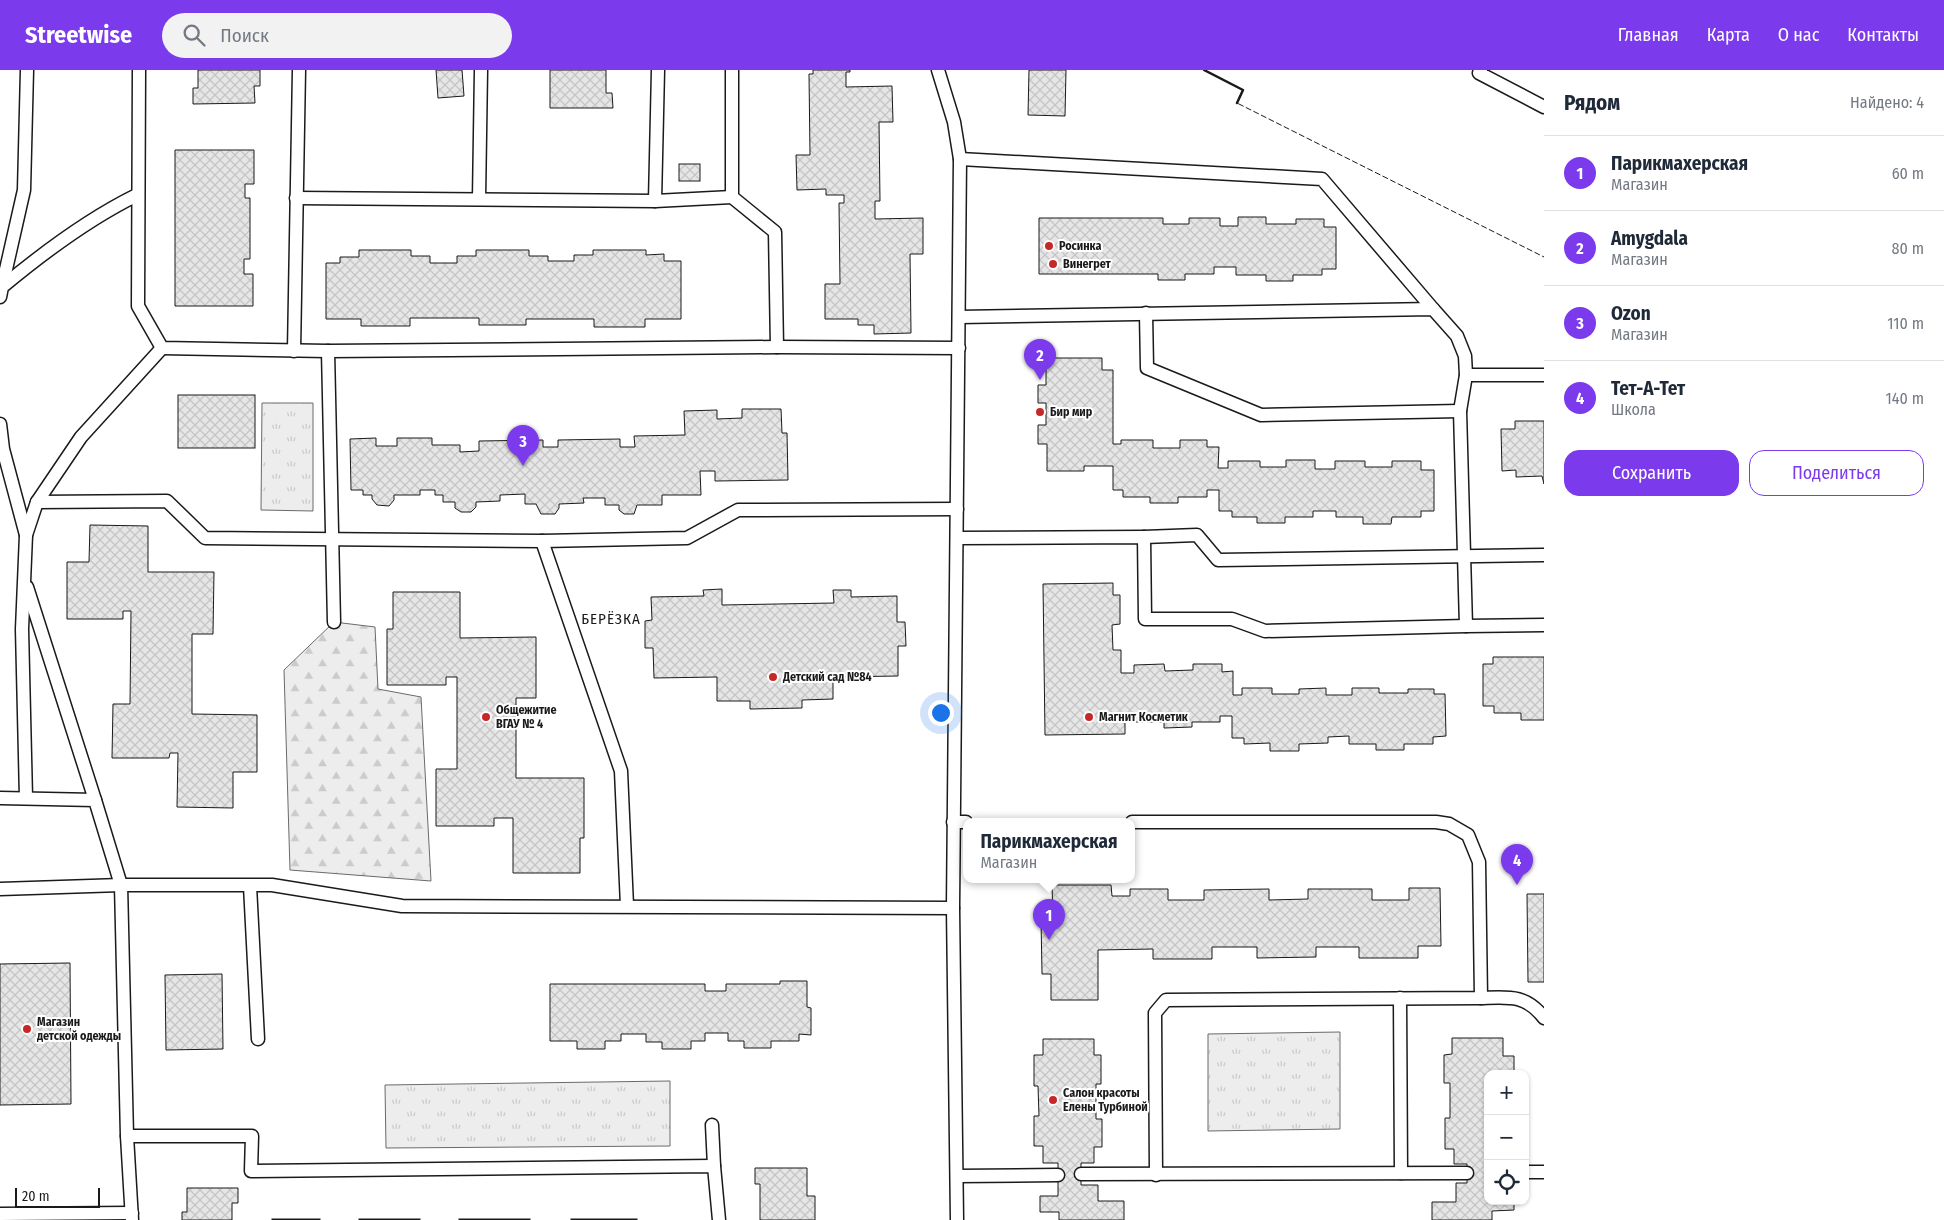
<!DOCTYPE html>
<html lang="ru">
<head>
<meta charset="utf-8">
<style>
	:root { --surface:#fff; --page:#f2f2f3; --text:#1f2937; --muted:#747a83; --line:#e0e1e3; --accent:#7c3aed }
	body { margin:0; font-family:"Fira Sans Condensed",sans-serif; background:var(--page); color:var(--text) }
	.controls { position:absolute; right:15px; bottom:15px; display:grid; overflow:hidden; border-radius:10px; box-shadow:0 1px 4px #0004 }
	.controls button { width:45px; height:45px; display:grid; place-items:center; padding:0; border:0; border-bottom:1px solid var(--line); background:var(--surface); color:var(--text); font:25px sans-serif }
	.scale { position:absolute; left:15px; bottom:12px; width:85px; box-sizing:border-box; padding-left:5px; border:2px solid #1a1a1a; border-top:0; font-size:14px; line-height:18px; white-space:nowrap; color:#1a1a1a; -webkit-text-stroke:4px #fff; paint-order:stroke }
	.you { position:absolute; left:940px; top:642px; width:18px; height:18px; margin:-12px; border:4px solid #fff; border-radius:50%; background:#1a73e8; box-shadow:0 0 0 8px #1a73e833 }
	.badge { display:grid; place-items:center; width:32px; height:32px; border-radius:50%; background:var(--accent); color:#fff; font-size:16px; font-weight:700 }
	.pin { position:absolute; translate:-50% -41px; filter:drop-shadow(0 1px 2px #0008) }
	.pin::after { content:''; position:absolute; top:26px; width:18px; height:15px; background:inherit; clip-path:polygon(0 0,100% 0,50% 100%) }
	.popup { position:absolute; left:963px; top:748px; width:172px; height:65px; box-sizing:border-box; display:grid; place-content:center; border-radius:10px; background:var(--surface); filter:drop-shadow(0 1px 4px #0005); font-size:16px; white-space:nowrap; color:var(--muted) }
	.popup b { font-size:19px; color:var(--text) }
	.popup::after { content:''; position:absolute; left:50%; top:100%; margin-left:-10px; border:10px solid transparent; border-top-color:var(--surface) }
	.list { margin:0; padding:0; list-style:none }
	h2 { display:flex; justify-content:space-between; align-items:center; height:65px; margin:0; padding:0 20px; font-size:21px }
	h2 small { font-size:16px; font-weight:400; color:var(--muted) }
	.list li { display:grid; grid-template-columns:32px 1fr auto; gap:15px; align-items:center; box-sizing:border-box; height:75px; padding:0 20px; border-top:1px solid var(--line) }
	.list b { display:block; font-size:19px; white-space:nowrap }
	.list p { margin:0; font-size:16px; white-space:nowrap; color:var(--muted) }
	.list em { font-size:16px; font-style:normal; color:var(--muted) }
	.actions { display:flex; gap:10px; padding:15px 20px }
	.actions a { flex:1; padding:11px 0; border:1px solid var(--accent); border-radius:15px; text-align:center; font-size:18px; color:var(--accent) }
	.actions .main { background:var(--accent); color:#fff }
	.icon { flex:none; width:28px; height:28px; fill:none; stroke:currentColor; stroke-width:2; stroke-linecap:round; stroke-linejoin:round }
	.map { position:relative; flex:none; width:1544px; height:1150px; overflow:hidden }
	header { display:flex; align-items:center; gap:30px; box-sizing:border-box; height:70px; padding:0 25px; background:var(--accent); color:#fff }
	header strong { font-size:24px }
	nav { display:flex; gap:28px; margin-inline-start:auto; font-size:18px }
	.search { width:350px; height:45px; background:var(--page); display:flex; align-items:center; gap:12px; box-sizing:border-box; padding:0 18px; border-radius:28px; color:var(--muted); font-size:19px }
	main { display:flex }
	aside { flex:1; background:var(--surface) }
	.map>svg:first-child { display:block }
	.grass { fill:url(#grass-tufts); stroke:#6a6a6a }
	.forest { fill:url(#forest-firs); stroke:#6a6a6a }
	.building { fill:url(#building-cross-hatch); stroke:#1a1a1a }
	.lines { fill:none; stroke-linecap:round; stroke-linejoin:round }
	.lane-casing { stroke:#1a1a1a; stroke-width:15 }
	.lane { stroke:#fff; stroke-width:12 }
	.fence { stroke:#1a1a1a; stroke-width:1; stroke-dasharray:6 2.5; stroke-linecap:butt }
	.wall { stroke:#1a1a1a; stroke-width:2.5 }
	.poi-dot { fill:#c62828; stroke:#fff; stroke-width:2 }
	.labels { text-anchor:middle; stroke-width:4; stroke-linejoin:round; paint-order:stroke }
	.poi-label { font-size:12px; font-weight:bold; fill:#1a1a1a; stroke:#fff; text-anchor:start }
	.quarter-label { font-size:15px; letter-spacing:1px; fill:#1a1a1a; stroke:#fff }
</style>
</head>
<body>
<header>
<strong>Streetwise</strong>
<div class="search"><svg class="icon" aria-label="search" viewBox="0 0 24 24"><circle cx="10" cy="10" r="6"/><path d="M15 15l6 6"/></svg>Поиск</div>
<nav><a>Главная</a><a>Карта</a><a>О нас</a><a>Контакты</a></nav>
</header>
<main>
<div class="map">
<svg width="1544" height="1150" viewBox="0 0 1544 1150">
	<defs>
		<pattern id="grass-tufts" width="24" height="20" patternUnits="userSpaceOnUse" patternTransform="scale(1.25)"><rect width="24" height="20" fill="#ededed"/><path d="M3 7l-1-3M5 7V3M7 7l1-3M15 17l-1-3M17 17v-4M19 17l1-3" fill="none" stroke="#cbcbcb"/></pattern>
		<pattern id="forest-firs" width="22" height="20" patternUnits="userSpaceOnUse" patternTransform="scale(1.25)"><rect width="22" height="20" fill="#ededed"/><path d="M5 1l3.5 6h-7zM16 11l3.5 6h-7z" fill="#cbcbcb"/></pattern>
		<pattern id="building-cross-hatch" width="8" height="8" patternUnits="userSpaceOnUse" patternTransform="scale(1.25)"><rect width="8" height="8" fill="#e6e6e6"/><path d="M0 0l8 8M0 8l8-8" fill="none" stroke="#c5c5c5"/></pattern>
	</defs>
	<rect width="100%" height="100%" fill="#fff"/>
	<!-- grass -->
	<g class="grass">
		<polygon points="262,333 313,333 313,441 261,440"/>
		<polygon points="1340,962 1340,1059 1208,1061 1208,964"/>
		<polygon points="670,1011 670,1076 386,1078 385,1015"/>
	</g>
	<!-- forest -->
	<polygon class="forest" points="334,552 375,557 378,619 421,627 431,811 290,800 284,600"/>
	<!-- building -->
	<g class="building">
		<polygon points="198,0 260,0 260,16 254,16 255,33 193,34 193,18 198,18"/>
		<polygon points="436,0 462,0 464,26 438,28"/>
		<polygon points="550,0 606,0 606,23 612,23 613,38 550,38"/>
		<polygon points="813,0 850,0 850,2 846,2 846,17 892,16 893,52 879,52 880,131 875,131 875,149 923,148 923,184 910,184 911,263 874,264 874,255 858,255 858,249 825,249 825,214 840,214 839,133 844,133 844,125 826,125 826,119 797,120 796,85 810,85 809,4 813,4"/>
		<polygon points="1029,0 1066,0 1065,46 1028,45"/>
		<polygon points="175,80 254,80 254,114 245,114 245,128 250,128 250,189 244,189 244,204 253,204 253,236 175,236"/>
		<rect x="679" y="94" width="21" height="17"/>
		<polygon points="1238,147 1266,147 1266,154 1296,154 1296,149 1324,149 1324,157 1336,157 1336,199 1322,199 1322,205 1293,205 1293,211 1266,211 1266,205 1236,205 1236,197 1214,197 1214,204 1185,204 1185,210 1158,210 1158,204 1039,204 1039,148 1163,148 1163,154 1189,154 1189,148 1220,148 1220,156 1238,156"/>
		<polygon points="359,180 411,180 411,186 430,186 430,193 457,193 457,186 476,186 476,180 529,180 529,186 548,186 548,191 574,191 574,185 593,185 593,180 646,180 646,185 664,184 664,191 681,191 681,249 645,249 645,257 594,257 594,249 526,249 526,255 479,255 479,248 410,248 410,256 361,256 361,249 326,249 326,193 340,193 340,187 359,187"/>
		<polygon points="1046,288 1102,288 1102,300 1113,300 1113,374 1121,374 1121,370 1153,370 1153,378 1180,378 1180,370 1207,370 1207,377 1219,377 1218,398 1228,398 1228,391 1260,391 1260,397 1286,397 1286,390 1315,390 1315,399 1335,399 1335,391 1365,391 1365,397 1392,397 1392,391 1421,391 1421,400 1434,400 1434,441 1421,441 1421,447 1392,447 1391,454 1363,454 1363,447 1336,447 1336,441 1313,441 1313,447 1285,447 1285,453 1257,453 1257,447 1232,447 1232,441 1219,441 1219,420 1207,420 1207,427 1178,427 1178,433 1150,433 1150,427 1123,427 1123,420 1113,420 1113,396 1084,396 1084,401 1047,401 1047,374 1038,374 1038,355 1046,355 1046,333 1038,333 1038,315 1046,315"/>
		<rect x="178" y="325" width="77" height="53"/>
		<polygon points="742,339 781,339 782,363 787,363 788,410 715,411 715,401 700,401 701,425 662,425 662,435 637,435 634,444 624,444 619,440 619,435 605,435 605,428 583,428 584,433 559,434 559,438 555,444 541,444 536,434 525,434 525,424 500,425 500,431 476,432 476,437 471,442 461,442 455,438 455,432 443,432 443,425 435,425 435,420 420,420 420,425 394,425 394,430 389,436 377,435 372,429 372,425 363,425 363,420 351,420 350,369 376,368 376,376 397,376 397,368 432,368 432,375 460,375 460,382 479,381 479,371 543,370 543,377 558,377 558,370 620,369 620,377 635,377 634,366 685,365 684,341 717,340 717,349 742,348"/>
		<polygon points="1515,351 1544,351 1544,414 1542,406 1516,407 1516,400 1502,401 1501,359 1515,359"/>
		<polygon points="90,455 148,456 148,502 214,502 213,564 192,564 192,644 257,645 257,702 233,702 233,738 177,737 178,683 170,683 169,688 112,688 113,634 130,634 131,541 123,541 123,549 67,549 67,492 89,492"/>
		<polygon points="1113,513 1113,525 1120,525 1120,554 1112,555 1113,580 1121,580 1121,603 1134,603 1134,595 1164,594 1165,601 1193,600 1193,594 1222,594 1222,602 1233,601 1233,625 1242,625 1242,618 1272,618 1272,624 1299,624 1299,619 1326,618 1326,625 1352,625 1352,618 1379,618 1379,623 1408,623 1408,619 1434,619 1434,624 1445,624 1446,666 1433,667 1433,674 1404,674 1404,680 1376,680 1376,674 1349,674 1349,666 1328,667 1328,673 1299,674 1299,681 1270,681 1270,673 1244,674 1244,668 1232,668 1232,646 1220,646 1220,652 1192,652 1192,657 1164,658 1164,652 1136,652 1135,647 1125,647 1125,664 1045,665 1043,514"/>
		<polygon points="722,519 722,535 834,533 833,520 851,520 851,527 897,526 897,552 905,552 906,576 898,576 898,606 833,607 833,629 802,630 802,638 750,639 750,631 717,631 717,607 654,608 653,578 645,578 645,551 652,550 651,527 704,526 703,520"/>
		<polygon points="393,522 460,522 460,568 536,567 536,628 516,628 516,708 584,708 584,768 580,768 580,803 513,803 513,748 494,748 494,756 436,756 436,699 457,699 457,607 446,607 446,615 387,615 387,559 393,559"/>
		<polygon points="1493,587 1544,587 1544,650 1521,650 1521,643 1494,643 1494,636 1483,636 1483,594 1493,594"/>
		<polygon points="1052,815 1111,815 1112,826 1130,826 1130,819 1168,819 1168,830 1204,830 1204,820 1269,819 1269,830 1308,829 1308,819 1372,819 1372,830 1409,830 1409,818 1440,818 1441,876 1418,876 1418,888 1359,888 1359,877 1316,877 1316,887 1257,888 1257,877 1212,877 1212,889 1153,889 1153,879 1098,880 1098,930 1051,930 1051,904 1042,904 1041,849 1053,849"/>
		<polygon points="1527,824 1544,824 1544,912 1528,912"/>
		<polygon points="70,893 71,1034 0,1035 0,894"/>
		<polygon points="222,904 223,979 166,980 165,905"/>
		<polygon points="780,911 807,911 807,937 811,938 811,965 799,964 799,971 771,971 771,978 744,978 744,971 728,971 728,963 705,963 705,971 691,971 691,979 662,979 662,972 646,972 646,964 621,964 621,971 605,971 605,979 577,979 577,971 550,971 550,914 705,914 705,921 726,921 726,914 780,914"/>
		<polygon points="1452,968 1503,968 1503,986 1514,986 1514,1004 1488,1004 1488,1131 1514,1131 1514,1140 1492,1141 1492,1150 1432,1150 1432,1132 1456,1132 1456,1113 1467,1113 1467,1094 1454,1094 1454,1079 1445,1079 1445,1048 1450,1048 1450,1013 1444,1013 1444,985 1452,984"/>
		<polygon points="1043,969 1094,969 1094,985 1101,985 1101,1014 1096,1014 1096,1049 1102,1049 1102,1077 1094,1077 1094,1093 1081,1093 1081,1115 1098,1115 1098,1131 1124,1131 1124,1150 1059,1150 1059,1142 1040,1142 1040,1126 1058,1126 1058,1093 1043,1093 1043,1076 1034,1076 1034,1046 1039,1046 1038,1016 1034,1016 1034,985 1043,985"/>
		<polygon points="755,1098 807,1098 807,1126 815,1126 815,1150 760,1150 760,1114 755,1114"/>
		<polygon points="187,1118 238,1118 238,1133 232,1133 232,1150 182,1150 182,1142 187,1142"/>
		<rect x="272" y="1149" width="48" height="1"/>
		<rect x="359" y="1149" width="61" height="1"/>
		<rect x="459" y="1149" width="71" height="1"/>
		<rect x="571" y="1149" width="66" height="1"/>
	</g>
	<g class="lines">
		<defs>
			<g id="lane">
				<polyline points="139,0 138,236 162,278 328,281"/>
				<polyline points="732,0 732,127 775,162 777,277"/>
				<polyline points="938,0 954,52 960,89 953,838 957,1150"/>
				<polyline points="1481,0 1479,3 1544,37"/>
				<polyline points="960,89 1322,109 1433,239"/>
				<polyline points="296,128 655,131 732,127"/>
				<polyline points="479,129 481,0"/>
				<polyline points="655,131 658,0"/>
				<polyline points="2,217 24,120 27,0"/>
				<path d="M 0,227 L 2,217 C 44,182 88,149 137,125"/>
				<polyline points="1146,243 1147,298 1261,345 1460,341"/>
				<polyline points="959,247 1433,239 1457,266 1465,286 1466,305 1460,341 1466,556 1544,555"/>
				<polyline points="294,281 299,0"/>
				<polyline points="1466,305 1544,305"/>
				<polyline points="0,354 3,379 26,465"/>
				<polyline points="37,432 167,431 205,468 542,471 621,701 627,836"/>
				<polyline points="1144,467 1197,465 1218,490 1544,485"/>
				<polyline points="957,468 1144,467 1145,549 1232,549 1265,561 1466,556"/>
				<polyline points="542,471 687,468 738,440 957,439"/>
				<polyline points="27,517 95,730"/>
				<polyline points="334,552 328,281 777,277 959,278"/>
				<polyline points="0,728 95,730 121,815 127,1066 132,1150"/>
				<polyline points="26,728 22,559 26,465 37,432 81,367 162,278"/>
				<polyline points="953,752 966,752"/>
				<polyline points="1132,752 1436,752 1449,754 1468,765 1479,792 1481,928 1166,930 1155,943 1156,1105"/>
				<polyline points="250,816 258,969"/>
				<polyline points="0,819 121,815 272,815 402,836 953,838"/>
				<polyline points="1400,928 1401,1103"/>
				<path d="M 1481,928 C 1508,927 1526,924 1544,948"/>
				<polyline points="712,1055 714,1096"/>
				<polyline points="127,1066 252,1066 251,1101 714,1096 719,1150"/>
				<polyline points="1525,1102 1544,1102"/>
				<polyline points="1081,1104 1467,1103"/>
				<polyline points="957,1106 1058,1105"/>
				<polyline points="0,1144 132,1143"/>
			</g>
		</defs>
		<!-- lane casing -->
		<use href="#lane" class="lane-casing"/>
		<!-- lane -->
		<use href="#lane" class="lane"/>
		<!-- fence -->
		<polyline class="fence" points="1204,0 1243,20 1237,33 1544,187"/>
		<!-- wall -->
		<polyline class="wall" points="1204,0 1243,20 1237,33"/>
	</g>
	<!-- markers -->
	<g class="poi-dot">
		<circle cx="1049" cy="176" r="5"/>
		<circle cx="1053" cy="194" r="5"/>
		<circle cx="1040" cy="342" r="5"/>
		<circle cx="773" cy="607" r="5"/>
		<circle cx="486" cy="647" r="5"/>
		<circle cx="1089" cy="647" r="5"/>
		<circle cx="27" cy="959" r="5"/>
		<circle cx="1053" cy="1030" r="5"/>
	</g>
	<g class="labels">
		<!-- poi labels -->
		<g class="poi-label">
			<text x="1059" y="180">Росинка</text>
			<text x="1063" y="198">Винегрет</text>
			<text x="1050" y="346">Бир мир</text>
			<text x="783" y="611">Детский сад №84</text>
			<text x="496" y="644">Общежитие<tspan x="496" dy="14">ВГАУ № 4</tspan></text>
			<text x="1099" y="651">Магнит Косметик</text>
			<text x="37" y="956">Магазин<tspan x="37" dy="14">детской одежды</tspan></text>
			<text x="1063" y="1027">Салон красоты<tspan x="1063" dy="14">Елены Турбиной</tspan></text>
		</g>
		<!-- quarter labels -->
		<g class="quarter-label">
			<text x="611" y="554">БЕРЁЗКА</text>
		</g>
	</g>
</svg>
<div class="controls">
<button>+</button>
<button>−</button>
<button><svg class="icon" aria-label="locate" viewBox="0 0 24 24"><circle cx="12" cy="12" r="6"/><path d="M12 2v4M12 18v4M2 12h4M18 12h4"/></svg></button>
</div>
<div class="scale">20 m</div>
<div class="you"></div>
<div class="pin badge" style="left:1049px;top:870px">1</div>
<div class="popup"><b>Парикмахерская</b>Магазин</div>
<div class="pin badge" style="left:1040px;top:310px">2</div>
<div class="pin badge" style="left:523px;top:396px">3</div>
<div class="pin badge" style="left:1517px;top:815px">4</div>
</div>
<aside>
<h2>Рядом<small>Найдено: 4</small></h2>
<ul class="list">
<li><span class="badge">1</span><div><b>Парикмахерская</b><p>Магазин</p></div><em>60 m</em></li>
<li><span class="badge">2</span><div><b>Amygdala</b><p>Магазин</p></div><em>80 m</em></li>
<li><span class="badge">3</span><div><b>Ozon</b><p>Магазин</p></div><em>110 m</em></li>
<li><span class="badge">4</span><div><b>Тет-А-Тет</b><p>Школа</p></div><em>140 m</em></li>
</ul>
<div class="actions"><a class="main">Сохранить</a><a>Поделиться</a></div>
</aside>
</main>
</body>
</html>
